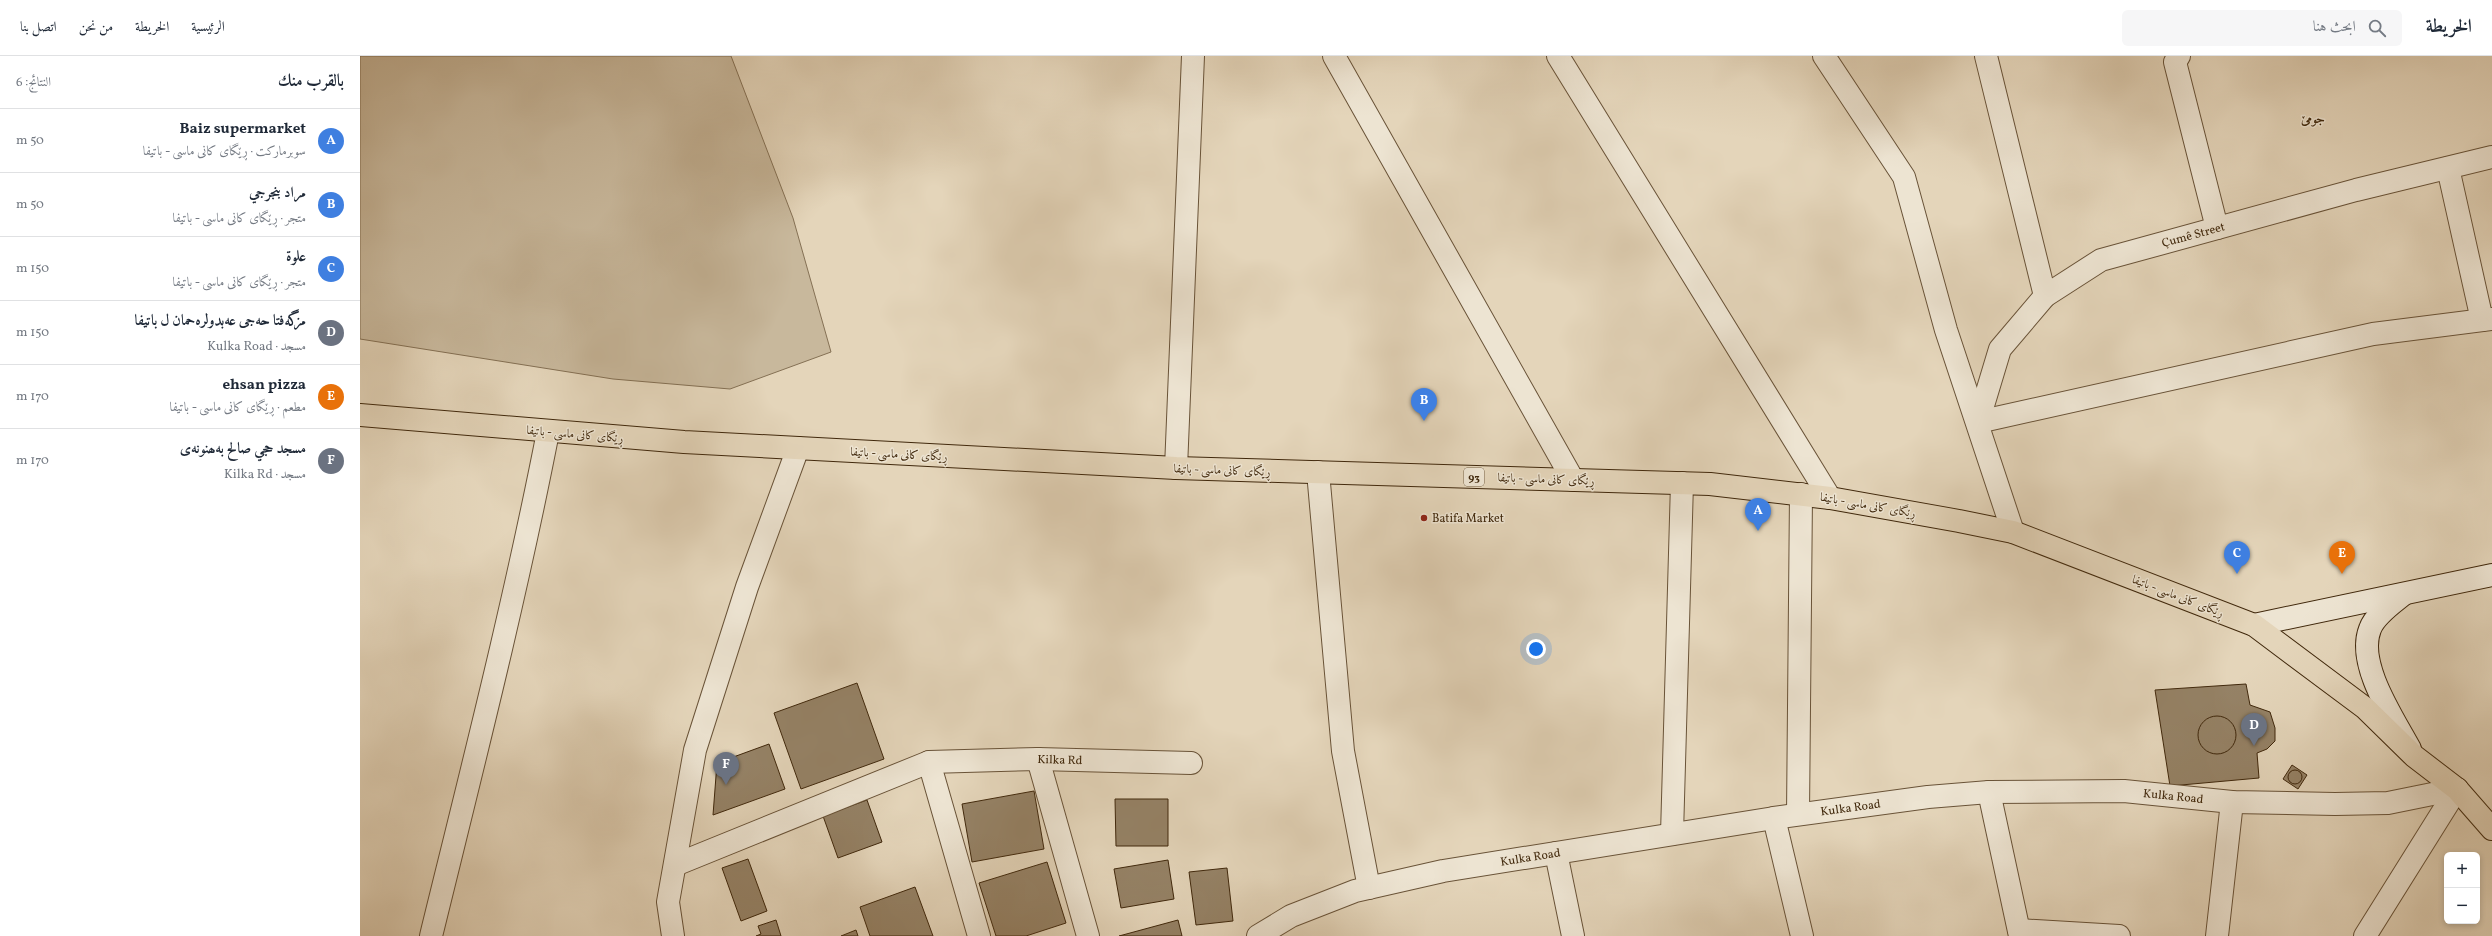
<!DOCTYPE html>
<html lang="ar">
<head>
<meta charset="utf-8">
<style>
	:root { --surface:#fff; --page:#f6f6f7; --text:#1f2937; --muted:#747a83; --line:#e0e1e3; --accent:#8f2418 }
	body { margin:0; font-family:Vollkorn,Amiri,serif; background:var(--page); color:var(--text); direction:rtl }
	.controls { position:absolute; right:12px; bottom:12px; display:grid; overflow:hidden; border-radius:6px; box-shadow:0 2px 6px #0003 }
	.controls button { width:36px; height:36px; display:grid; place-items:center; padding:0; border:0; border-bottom:1px solid var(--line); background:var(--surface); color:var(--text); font:20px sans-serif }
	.you { position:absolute; left:1176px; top:593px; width:14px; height:14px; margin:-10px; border:3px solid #fff; border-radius:50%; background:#1a73e8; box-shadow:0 0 0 6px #1a73e833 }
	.badge { display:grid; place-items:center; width:26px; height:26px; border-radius:50%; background:var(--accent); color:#fff; font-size:13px; font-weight:700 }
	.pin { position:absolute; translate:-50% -33px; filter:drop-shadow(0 1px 2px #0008) }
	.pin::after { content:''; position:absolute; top:21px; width:14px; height:12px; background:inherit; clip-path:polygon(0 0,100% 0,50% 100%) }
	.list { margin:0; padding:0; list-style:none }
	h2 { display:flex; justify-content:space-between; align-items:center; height:52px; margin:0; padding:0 16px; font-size:17px }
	h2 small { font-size:13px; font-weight:400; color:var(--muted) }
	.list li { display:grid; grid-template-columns:26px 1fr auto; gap:12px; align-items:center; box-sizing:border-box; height:64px; padding:0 16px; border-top:1px solid var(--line) }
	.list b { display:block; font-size:15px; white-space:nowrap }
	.list p { margin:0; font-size:13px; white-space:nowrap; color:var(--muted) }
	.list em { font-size:13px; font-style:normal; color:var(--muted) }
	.icon { flex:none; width:22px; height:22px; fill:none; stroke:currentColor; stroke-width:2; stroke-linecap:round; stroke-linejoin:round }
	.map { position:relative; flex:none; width:2132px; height:880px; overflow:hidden; direction:ltr }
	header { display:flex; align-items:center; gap:24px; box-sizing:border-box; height:56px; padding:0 20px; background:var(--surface); border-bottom:1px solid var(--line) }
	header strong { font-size:19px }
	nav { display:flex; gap:22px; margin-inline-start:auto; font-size:14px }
	.search { width:280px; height:36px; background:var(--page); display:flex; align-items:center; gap:10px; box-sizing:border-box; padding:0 14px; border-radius:6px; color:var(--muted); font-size:15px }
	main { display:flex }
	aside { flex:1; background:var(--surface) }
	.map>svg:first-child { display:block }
	.green { fill:#c8b89c; stroke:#847054 }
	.building { fill:#958266; stroke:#40280c }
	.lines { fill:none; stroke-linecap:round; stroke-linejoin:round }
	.minor-casing { stroke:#695338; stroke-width:24 }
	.secondary-casing { stroke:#40280c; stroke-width:24 }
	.primary-casing { stroke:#40280c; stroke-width:24 }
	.minor { stroke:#ede4d2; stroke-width:22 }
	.secondary { stroke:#ede4d2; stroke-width:22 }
	.primary { stroke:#e4d5ba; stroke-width:22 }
	.poi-dot { fill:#8f2418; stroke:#ede4d2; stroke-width:1.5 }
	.labels { text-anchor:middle; stroke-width:3; stroke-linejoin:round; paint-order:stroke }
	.shield { fill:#ede4d2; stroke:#746047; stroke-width:1 }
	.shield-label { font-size:11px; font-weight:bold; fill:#40280c }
	.street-label { font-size:12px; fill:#40280c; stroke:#ede4d2 }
	.poi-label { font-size:12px; fill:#40280c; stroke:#ede4d2; text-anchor:start }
	.neighbourhood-label { font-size:13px; font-weight:bold; fill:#40280c; stroke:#ede4d2 }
</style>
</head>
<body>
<header>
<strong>الخريطة</strong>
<div class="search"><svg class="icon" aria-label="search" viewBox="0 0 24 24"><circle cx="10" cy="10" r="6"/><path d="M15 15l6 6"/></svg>ابحث هنا</div>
<nav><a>الرئيسية</a><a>الخريطة</a><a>من نحن</a><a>اتصل بنا</a></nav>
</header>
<main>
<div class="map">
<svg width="2132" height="880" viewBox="0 0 2132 880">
	<rect width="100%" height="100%" fill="#e4d5ba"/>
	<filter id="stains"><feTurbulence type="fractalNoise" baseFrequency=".005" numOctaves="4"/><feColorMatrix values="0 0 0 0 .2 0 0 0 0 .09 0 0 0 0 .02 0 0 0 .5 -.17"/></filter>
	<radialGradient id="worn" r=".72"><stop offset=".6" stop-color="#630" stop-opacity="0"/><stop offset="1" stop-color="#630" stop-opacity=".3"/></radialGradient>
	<!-- green -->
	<polygon class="green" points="0,0 371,0 433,162 471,296 370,333 253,323 0,283"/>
	<!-- building -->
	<g class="building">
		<polygon points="497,627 524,703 441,733 414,657"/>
		<polygon points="1886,628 1890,649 1910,656 1915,672 1915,685 1907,693 1897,697 1899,722 1810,730 1795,634"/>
		<circle cx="1857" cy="679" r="19"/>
		<polygon points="409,688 425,733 353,759 357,707"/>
		<polygon points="1932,709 1947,719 1938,733 1923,723"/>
		<circle cx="1935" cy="721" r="7"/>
		<polygon points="674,735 684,793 612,806 602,748"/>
		<polygon points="755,743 808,743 808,790 756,790"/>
		<polygon points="507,744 522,786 478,802 463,760"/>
		<polygon points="388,803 407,855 381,865 362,812"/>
		<polygon points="808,804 814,843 761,852 754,813"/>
		<polygon points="687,806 706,867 666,880 636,880 619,827"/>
		<polygon points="867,812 873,865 836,869 829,816"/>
		<polygon points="555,831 573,880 510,880 500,851"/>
		<polygon points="416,864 421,880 396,880 401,878 398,870"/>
		<polygon points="818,864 822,880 759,880"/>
		<polygon points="496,874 498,880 481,880"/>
	</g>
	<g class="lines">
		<defs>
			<g id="minor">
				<polyline points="974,0 1213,424"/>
				<polyline points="1198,0 1470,442"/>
				<polyline points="1464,0 1544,121 1586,274 1653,476"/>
				<polyline points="1626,0 1685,240"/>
				<polyline points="1819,0 1815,6 1857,172"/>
				<polyline points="2088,112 2122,264"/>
				<path id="s1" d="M 1618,366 L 1640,293 L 1685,240 L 1741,204 L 1996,134 L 2132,101"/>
				<polyline points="1618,366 2013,278 2132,263"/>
				<polyline points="816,412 833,0"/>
				<polyline points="958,416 983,695 1009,832"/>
				<polyline points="678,703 728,880"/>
				<polyline points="569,706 619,880"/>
				<polyline points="1629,736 1660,880"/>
				<polyline points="1438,758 1441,438"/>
				<polyline points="1414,762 1442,880"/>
				<polyline points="1312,778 1322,427"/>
				<polyline points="1196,797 1213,880"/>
				<path id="s2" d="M 315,809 L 569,706 L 678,703 L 831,707"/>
				<polyline points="1659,874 1759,880"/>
				<path d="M 71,880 C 112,713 155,545 188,376"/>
				<polyline points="313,880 308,846 335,694 387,531 438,392"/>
				<path id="s3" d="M 898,880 L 931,860 L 995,835 L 1083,815 L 1414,762 L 1568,741 L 1629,736 L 1764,735 L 1872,746 L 1975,748 L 2028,747 L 2097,733"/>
				<polyline points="1857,880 1872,746"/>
				<polyline points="2005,880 2097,733"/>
			</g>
			<g id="secondary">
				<path d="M 2044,538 C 2033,547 2015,559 2010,573 C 1996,608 2034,663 2050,693"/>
				<polyline points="1894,569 2132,519"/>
			</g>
			<polyline id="primary" points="0,359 324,386 816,412 1350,428 1470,442 1599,465 1653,476 1894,569 2005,652 2054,700 2097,733 2132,773"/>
		</defs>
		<!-- minor casing -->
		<use href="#minor" class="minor-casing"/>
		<!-- secondary casing -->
		<use href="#secondary" class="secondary-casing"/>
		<!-- primary casing -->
		<use href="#primary" class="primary-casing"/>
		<!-- minor -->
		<use href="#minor" class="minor"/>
		<!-- secondary -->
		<use href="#secondary" class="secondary"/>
		<!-- primary -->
		<use href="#primary" class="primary"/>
	</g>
	<!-- markers -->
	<circle class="poi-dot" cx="1064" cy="462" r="4"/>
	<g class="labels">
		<!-- shield labels -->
		<rect class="shield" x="1104" y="412" width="20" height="18" rx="3"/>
		<g class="shield-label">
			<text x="1114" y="425">93</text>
		</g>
		<!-- street labels -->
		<g class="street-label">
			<text dy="4" stroke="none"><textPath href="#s1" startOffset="308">Çumê Street</textPath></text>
			<text transform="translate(215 378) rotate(5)" y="4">ڕێگای کانی ماسی - باتيفا</text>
			<text transform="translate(539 398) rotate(3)" y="4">ڕێگای کانی ماسی - باتيفا</text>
			<text transform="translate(862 414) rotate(2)" y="4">ڕێگای کانی ماسی - باتيفا</text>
			<text transform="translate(1186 423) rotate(2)" y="4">ڕێگای کانی ماسی - باتيفا</text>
			<text transform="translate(1508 449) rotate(10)" y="4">ڕێگای کانی ماسی - باتيفا</text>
			<text transform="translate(1818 540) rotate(21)" y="4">ڕێگای کانی ماسی - باتيفا</text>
			<text dy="4" stroke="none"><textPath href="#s2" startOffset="405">Kilka Rd</textPath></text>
			<text dy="4" stroke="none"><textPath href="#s3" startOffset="934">Kulka Road</textPath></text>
			<text dy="4" stroke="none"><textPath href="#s3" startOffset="610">Kulka Road</textPath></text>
			<text dy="4" stroke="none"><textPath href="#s3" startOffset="286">Kulka Road</textPath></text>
		</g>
		<!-- poi labels -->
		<g class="poi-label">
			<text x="1072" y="466">Batifa Market</text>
		</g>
		<!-- neighbourhood labels -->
		<g class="neighbourhood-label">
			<text x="1953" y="67">جومێ</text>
		</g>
	</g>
	<rect width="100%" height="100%" filter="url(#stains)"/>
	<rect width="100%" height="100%" fill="url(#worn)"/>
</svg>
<div class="controls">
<button>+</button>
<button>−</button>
</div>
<div class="you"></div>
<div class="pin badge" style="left:1398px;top:475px;background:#3f7fe0">A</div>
<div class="pin badge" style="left:1064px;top:365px;background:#3f7fe0">B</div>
<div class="pin badge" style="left:1877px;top:518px;background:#3f7fe0">C</div>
<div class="pin badge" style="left:1894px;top:690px;background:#6b7280">D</div>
<div class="pin badge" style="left:1982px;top:518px;background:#e8710a">E</div>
<div class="pin badge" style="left:366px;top:729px;background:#6b7280">F</div>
</div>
<aside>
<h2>بالقرب منك<small>النتائج: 6</small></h2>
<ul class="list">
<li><span class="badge" style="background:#3f7fe0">A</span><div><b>Baiz supermarket</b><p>سوبرماركت · ڕێگای کانی ماسی - باتيفا</p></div><em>50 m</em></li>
<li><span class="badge" style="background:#3f7fe0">B</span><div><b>مراد بنجرجي</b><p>متجر · ڕێگای کانی ماسی - باتيفا</p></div><em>50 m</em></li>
<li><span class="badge" style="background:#3f7fe0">C</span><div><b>علوة</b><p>متجر · ڕێگای کانی ماسی - باتيفا</p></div><em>150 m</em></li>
<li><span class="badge" style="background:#6b7280">D</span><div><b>مزگەفتا حەجی عەبدولرەحمان ل باتیفا</b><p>مسجد · Kulka Road</p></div><em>150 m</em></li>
<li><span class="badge" style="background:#e8710a">E</span><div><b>ehsan pizza</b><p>مطعم · ڕێگای کانی ماسی - باتيفا</p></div><em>170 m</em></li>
<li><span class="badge" style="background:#6b7280">F</span><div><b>مسجد حجي صالح بەھنونەی</b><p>مسجد · Kilka Rd</p></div><em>170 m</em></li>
</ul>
</aside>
</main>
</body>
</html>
